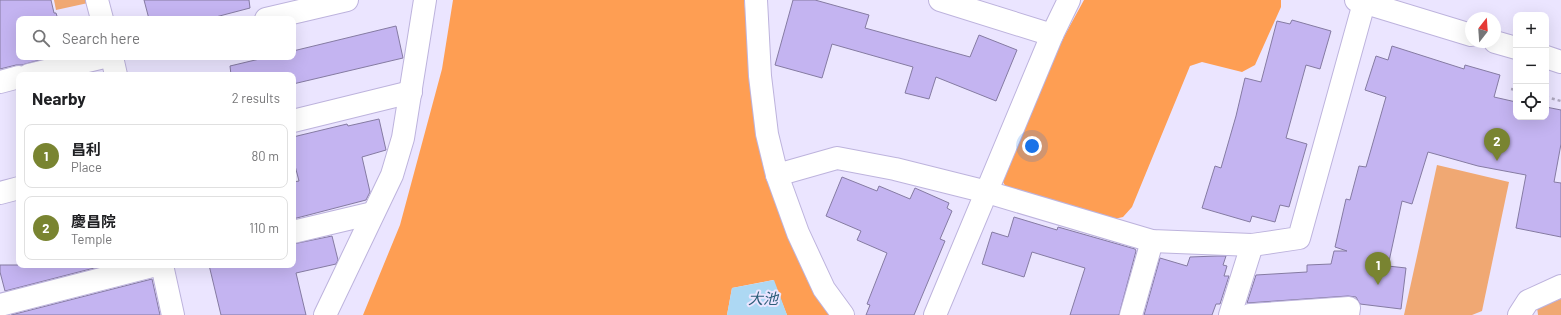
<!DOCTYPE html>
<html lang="en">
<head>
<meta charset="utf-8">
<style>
	:root { --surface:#fff; --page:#f6f6f6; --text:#202124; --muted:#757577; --line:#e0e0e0; --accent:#798431 }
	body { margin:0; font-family:Barlow,"Noto Sans JP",sans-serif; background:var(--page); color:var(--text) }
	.controls { position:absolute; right:12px; top:12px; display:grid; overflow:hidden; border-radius:8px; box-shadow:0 4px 16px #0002 }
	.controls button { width:36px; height:36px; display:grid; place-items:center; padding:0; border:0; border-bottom:1px solid var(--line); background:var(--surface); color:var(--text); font:20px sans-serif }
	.compass { position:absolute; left:1465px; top:12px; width:36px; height:36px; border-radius:50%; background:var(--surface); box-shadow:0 4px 16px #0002; rotate:17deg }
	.you { position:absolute; left:1032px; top:146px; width:14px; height:14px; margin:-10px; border:3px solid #fff; border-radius:50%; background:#1a73e8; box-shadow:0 0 0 6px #1a73e833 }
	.badge { display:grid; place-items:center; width:26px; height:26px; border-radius:50%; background:var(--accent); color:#fff; font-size:13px; font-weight:700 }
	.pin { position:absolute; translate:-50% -33px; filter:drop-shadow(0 1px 2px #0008) }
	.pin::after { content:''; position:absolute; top:21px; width:14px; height:12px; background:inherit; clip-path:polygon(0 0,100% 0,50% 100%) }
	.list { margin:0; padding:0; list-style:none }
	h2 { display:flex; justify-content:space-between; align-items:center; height:52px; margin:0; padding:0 16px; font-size:17px }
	h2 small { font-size:13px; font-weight:400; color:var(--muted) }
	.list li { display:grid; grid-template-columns:26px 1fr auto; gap:12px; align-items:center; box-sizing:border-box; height:64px; margin:0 8px 8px; padding:0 8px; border:1px solid var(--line); border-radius:8px }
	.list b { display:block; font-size:15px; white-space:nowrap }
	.list p { margin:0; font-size:13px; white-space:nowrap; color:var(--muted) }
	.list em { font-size:13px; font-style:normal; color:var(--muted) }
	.icon { flex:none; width:22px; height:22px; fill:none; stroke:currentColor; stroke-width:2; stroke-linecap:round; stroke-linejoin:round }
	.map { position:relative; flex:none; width:1561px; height:315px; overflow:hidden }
	.search { position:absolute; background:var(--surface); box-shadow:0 4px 16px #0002; left:16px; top:16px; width:280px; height:44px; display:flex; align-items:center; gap:10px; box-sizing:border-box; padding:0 14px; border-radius:8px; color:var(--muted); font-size:15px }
	.panel { position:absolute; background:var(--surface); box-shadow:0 4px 16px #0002; left:16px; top:72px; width:280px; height:196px; border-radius:8px }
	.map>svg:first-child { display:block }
	.green { fill:#f0a873 }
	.forest { fill:#fe9e53 }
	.water { fill:#add8f3 }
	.building { fill:#c4b4f1; stroke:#857ba2 }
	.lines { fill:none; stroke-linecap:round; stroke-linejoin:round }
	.minor-casing { stroke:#bdb3dd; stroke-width:24 }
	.major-casing { stroke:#bdb3dd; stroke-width:24 }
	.path { stroke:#ada7be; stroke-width:2.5; stroke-dasharray:3 3; stroke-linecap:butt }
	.minor { stroke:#fff; stroke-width:22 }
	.major { stroke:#fff; stroke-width:22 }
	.labels { text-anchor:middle; stroke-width:4; stroke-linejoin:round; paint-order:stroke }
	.water-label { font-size:15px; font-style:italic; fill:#2d5e7a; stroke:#ebe5ff }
</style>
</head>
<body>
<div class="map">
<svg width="1561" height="315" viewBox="0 0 1561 315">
	<rect width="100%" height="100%" fill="#ebe5ff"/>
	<!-- green -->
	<g class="green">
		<polygon points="54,0 86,0 88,3 56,10"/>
		<polygon points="1437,165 1509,182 1482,311 1472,315 1404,315"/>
		<polygon points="1561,299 1561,315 1538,315 1537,307"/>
	</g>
	<!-- forest -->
	<g class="forest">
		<polygon points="453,0 744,0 760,144 782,215 807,280 830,315 787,315 773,280 732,288 727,315 363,315 400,225 442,69"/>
		<polygon points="1084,0 1281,0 1281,7 1255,65 1242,72 1202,62 1190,66 1132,207 1123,217 1110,220 1009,192 1003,182 1060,44"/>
	</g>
	<!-- water -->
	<polygon class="water" points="774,280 787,315 727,315 732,288"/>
	<!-- building -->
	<g class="building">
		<polygon points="0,0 51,0 54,13 56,13 58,19 19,19 19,57 50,57 22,65 16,65 0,69"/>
		<polygon points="144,0 249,0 250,8 208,19 149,19"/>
		<polygon points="793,0 815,0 869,15 865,28 970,57 979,35 1017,50 996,101 936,77 929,99 905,93 913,67 832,44 822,78 775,65"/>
		<polygon points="1292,20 1331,31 1320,69 1306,65 1286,138 1307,144 1289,207 1280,205 1275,222 1252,216 1250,222 1202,208 1215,166 1221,168 1236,116 1245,78 1261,82 1277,21 1290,24"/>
		<polygon points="396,26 403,58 293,84 293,75 231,75 230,66 268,57 293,57 293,51"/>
		<polygon points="1392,46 1464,69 1465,65 1500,75 1494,97 1516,102 1516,117 1546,117 1546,107 1561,110 1561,144 1554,182 1561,183 1561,237 1516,228 1526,175 1478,166 1428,152 1412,204 1402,201 1388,266 1406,268 1401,309 1360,304 1356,297 1348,296 1247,303 1256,275 1307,272 1307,265 1331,264 1334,251 1347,251 1335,247 1346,199 1350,200 1359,166 1366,167 1386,97 1365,90 1376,56 1388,60"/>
		<polygon points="379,119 386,150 362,157 370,192 366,200 293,219 293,182 299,181 293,158 293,137 347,124 348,126"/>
		<polygon points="842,177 877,191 879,186 910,199 915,188 949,203 947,208 952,211 940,239 945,241 914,315 866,315 870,305 867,304 887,253 857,240 861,231 826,216"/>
		<polygon points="1014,217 1057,230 1058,227 1135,249 1136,251 1119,315 1070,315 1085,268 1032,252 1024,277 982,264 992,232 1008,237"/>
		<polygon points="332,236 338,260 336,264 296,273 306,315 221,315 209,265 293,265 293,244"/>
		<polygon points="1217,256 1226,256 1223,265 1227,266 1224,276 1229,276 1220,304 1216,304 1212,315 1144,315 1160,258 1187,266 1190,257"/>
		<polygon points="0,265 106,265 5,291 0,272"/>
		<polygon points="152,279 160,315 11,315"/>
	</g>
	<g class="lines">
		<defs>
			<g id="minor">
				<polyline points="97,0 102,19"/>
				<polyline points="756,0 760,76 767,134 777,175 798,233 824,289 843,315"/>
				<polyline points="940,0 1052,35"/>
				<polyline points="266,19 347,0"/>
				<polyline points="112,57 116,75"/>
				<polyline points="29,75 104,57"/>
				<polyline points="0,82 19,77"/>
				<polyline points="293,121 411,92"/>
				<polyline points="777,175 837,158 895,169 987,192 1152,241 1252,245 1299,238 1364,3"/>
				<polyline points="0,193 19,188"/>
				<polyline points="293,232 373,213"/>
				<polyline points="162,265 173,315"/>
				<polyline points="0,305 156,265"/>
				<polyline points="325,315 392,175 403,138 425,0"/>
				<polyline points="935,315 1052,35 1069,0"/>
				<polyline points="1131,315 1152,241"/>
				<polyline points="1230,315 1252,245"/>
				<polyline points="1250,315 1349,308 1348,315"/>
				<polyline points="1519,315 1528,301 1561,286"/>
			</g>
			<g id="major">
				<polyline points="1356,0 1471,35"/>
				<polyline points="1495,42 1516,48"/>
				<polyline points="1546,57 1561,62"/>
			</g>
		</defs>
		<!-- minor casing -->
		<use href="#minor" class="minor-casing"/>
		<!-- major casing -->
		<use href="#major" class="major-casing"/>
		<!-- path -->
		<g class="path">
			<polyline points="1511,89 1516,90"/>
			<polyline points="1546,97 1561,101"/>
		</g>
		<!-- minor -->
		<use href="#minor" class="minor"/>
		<!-- major -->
		<use href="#major" class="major"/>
	</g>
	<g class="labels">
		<!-- water labels -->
		<g class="water-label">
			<text x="763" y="304">大池</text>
		</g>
	</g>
</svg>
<div class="controls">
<button>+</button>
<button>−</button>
<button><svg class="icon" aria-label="locate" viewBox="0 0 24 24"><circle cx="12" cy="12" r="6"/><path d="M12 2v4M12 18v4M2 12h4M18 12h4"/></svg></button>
</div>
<svg class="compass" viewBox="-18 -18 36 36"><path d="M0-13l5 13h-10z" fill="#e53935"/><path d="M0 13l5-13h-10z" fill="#757577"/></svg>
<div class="you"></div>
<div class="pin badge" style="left:1378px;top:285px">1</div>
<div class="pin badge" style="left:1497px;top:161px">2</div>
<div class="search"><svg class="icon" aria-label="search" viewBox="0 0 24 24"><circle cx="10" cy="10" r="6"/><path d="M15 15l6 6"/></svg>Search here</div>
<section class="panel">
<h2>Nearby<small>2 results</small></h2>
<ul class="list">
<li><span class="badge">1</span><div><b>昌利</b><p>Place</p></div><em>80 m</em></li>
<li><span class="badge">2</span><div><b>慶昌院</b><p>Temple</p></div><em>110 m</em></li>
</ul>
</section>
</div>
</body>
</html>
